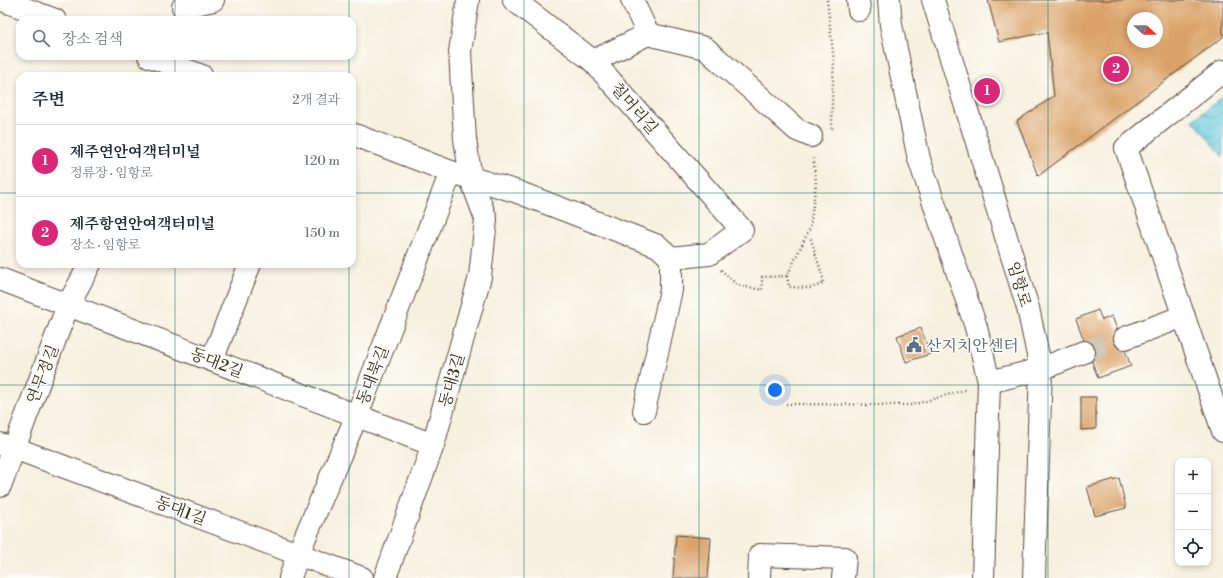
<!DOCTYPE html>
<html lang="ko">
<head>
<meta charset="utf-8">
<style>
	:root { --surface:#fff; --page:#f2f2f3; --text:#1f2937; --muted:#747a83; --line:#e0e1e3; --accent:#db2777 }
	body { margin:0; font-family:"Libre Bodoni","Noto Serif KR",serif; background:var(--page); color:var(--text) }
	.controls { position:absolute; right:12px; bottom:12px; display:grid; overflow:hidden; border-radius:8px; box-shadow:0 2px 6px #0003 }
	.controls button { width:36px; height:36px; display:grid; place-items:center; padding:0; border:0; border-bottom:1px solid var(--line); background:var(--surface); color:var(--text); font:20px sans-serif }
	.compass { position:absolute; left:1127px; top:12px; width:36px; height:36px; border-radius:50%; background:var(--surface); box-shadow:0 2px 6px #0003; rotate:111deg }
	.you { position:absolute; left:775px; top:390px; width:14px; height:14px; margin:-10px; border:3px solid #fff; border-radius:50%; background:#1a73e8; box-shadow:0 0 0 6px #1a73e833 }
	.badge { display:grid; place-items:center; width:26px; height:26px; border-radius:50%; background:var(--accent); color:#fff; font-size:13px; font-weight:700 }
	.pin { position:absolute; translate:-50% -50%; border:2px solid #fff; box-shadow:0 1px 4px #0006 }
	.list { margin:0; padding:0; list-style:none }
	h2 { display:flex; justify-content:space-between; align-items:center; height:52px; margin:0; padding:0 16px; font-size:17px }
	h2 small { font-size:13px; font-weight:400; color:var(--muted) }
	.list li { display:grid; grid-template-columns:26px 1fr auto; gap:12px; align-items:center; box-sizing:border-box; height:72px; padding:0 16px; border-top:1px solid var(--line) }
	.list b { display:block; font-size:15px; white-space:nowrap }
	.list p { margin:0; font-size:13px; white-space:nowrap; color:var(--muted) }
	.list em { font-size:13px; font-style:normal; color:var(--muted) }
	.icon { flex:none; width:22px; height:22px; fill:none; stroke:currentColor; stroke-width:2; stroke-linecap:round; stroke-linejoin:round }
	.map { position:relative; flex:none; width:1223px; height:578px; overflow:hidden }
	.search { position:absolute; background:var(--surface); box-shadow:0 2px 6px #0003; left:16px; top:16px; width:340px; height:44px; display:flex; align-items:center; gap:10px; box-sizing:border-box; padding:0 14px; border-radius:12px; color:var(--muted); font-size:15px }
	.panel { position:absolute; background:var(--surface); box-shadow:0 2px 6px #0003; left:16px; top:72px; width:340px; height:196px; border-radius:12px }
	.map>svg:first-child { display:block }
	.water { fill:url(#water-waves); stroke:#4e787e }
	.building { fill:#daa268; fill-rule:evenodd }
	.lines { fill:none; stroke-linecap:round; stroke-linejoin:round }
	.minor-tunnel { stroke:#d1c8b8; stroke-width:22; stroke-dasharray:22 11; stroke-linecap:butt }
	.minor-casing { stroke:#57483b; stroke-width:24 }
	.major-casing { stroke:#57483b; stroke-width:24 }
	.path { stroke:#57483b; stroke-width:2.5; stroke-dasharray:1 3; stroke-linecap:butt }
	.minor { stroke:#fff; stroke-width:22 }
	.major { stroke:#fff; stroke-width:22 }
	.grid { fill:none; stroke:#0f766e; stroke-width:1; stroke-opacity:0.55 }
	.labels { text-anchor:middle; stroke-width:3; stroke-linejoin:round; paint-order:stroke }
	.street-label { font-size:16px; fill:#3b2a1e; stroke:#fdfcf7 }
	.service-label { font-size:16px; fill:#4e5e75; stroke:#fdfcf7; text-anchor:start }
</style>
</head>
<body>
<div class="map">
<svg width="1223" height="578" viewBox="0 0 1223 578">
	<defs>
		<pattern id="water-waves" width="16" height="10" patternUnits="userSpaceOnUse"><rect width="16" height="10" fill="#61c7de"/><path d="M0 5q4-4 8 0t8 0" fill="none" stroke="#51a2b3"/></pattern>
	</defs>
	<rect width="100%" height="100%" fill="#fdfcf7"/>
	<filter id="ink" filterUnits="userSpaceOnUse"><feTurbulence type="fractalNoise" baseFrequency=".025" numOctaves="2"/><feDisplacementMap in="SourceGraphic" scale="8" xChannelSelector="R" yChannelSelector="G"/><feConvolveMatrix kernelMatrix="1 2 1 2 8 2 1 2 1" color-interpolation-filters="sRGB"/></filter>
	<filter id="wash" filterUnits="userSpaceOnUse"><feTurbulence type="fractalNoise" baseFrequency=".012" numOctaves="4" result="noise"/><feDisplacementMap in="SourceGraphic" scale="16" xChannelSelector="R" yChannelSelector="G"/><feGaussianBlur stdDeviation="0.9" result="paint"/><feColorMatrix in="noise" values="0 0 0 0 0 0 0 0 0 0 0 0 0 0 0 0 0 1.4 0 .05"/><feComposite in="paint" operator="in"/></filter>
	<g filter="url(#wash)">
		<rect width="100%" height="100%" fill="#f6f0de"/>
		<!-- water -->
		<polygon class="water" points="1223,96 1223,157 1193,120"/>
		<g id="blocks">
			<!-- building -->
			<g class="building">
				<path d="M 988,0 L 1223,0 L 1223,37 L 1038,176 L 1017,121 L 1054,96 L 1047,32 L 999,42 ZM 1133,18 L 1157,18 L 1157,42 L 1133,42 Z"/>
				<polygon points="1098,310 1102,320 1112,316 1131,366 1098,378 1076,319"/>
				<polygon points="921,328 930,354 906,362 897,336"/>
				<polygon points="1081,397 1096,397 1096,429 1081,430"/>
				<polygon points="1119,478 1126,508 1095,516 1087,487"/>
				<polygon points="676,535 711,538 708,578 673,578"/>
			</g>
		</g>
	</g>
	<g filter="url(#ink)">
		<use href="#blocks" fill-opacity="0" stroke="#57483b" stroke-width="1"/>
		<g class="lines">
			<!-- minor-tunnel -->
			<polyline class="minor-tunnel" points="1084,352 1125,338"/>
			<defs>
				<g id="minor">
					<polyline points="2,0 55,20"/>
					<polyline points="514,0 593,61 742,230 709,254 671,258"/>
					<polyline points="632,0 648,34"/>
					<polyline points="858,0 859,10"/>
					<polyline points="183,7 213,0"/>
					<polyline points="149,56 202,76"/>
					<polyline points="593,61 648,34 705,48 797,130 811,136"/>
					<polyline points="1223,71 1126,148 1223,431"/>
					<polyline points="352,134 451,172 515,191 658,246 671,258 671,290 644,411"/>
					<polyline points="0,279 433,445"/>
					<polyline points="1125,338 1184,316"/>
					<polyline points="212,360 250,264"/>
					<polyline points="989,382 1041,369 1084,352"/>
					<polyline points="0,444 14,448 362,578"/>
					<polyline points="0,486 68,305 90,264"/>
					<polyline points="290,578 298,554 357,415 451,172"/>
					<polyline points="385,578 433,445 480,277 486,219 471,179 465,139 460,52 468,0"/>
					<polyline points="759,578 760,555 845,558 843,578"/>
				</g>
				<g id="major">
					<polyline points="889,0 891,25 919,159 976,327 989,382 983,578"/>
					<polyline points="933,0 1028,308 1041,369 1034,578"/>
				</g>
			</defs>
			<!-- minor casing -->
			<use href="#minor" class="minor-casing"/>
			<!-- major casing -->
			<use href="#major" class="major-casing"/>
			<!-- path -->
			<g class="path">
				<polyline points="827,0 834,61 832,103 832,129"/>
				<polyline points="721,270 737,285 762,290 762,277 787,276 810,228 816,182 813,157"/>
				<polyline points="787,276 789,287 810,288 823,284 823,278 810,236"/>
				<polyline points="786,404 912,405 968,389"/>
			</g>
			<!-- minor -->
			<use href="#minor" class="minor"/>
			<!-- major -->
			<use href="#major" class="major"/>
		</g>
	</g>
	<!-- grid -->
	<path class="grid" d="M 175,0 L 175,20M 349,0 L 349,20M 524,0 L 524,578M 699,0 L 699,578M 874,0 L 874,578M 1048,0 L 1048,578M 175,56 L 175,76M 349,56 L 349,76M 0,193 L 20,193M 352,193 L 1223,193M 175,264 L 175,578M 349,264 L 349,578M 0,385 L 1223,385"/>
	<!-- icons -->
	<defs>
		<symbol id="civic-bare" viewBox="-9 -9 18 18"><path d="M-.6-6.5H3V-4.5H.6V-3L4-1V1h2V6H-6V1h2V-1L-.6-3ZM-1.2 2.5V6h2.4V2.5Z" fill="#5c6f8a" stroke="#fdfcf7" stroke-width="2.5" paint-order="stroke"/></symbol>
	</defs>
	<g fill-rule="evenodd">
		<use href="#civic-bare" x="903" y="334" width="22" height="22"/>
	</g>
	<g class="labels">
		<!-- street labels -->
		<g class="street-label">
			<text transform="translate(635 108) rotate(49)" y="6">칠머리길</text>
			<text transform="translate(1020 284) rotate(73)" y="6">임항로</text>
			<text transform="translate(217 362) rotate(21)" y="6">동대2길</text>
			<text transform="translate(42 374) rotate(-69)" y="6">연무정길</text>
			<text transform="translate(372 375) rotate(-69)" y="6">동대북길</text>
			<text transform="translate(451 380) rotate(-74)" y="6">동대3길</text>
			<text transform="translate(181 510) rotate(21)" y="6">동대1길</text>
		</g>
		<!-- service labels -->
		<g class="service-label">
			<text x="926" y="351">산지치안센터</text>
		</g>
	</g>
</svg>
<div class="controls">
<button>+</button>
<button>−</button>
<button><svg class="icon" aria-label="locate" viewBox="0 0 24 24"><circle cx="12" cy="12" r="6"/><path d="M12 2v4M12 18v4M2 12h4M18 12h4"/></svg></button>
</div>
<svg class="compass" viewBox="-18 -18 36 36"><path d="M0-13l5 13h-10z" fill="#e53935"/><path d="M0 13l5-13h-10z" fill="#747a83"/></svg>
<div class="you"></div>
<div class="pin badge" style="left:987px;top:91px">1</div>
<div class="pin badge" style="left:1116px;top:69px">2</div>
<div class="search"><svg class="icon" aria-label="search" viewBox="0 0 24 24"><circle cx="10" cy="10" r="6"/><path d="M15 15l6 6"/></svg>장소 검색</div>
<section class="panel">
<h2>주변<small>2개 결과</small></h2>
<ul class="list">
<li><span class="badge">1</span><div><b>제주연안여객터미널</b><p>정류장 · 임항로</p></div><em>120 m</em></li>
<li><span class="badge">2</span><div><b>제주항연안여객터미널</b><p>장소 · 임항로</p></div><em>150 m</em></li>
</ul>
</section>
</div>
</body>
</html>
